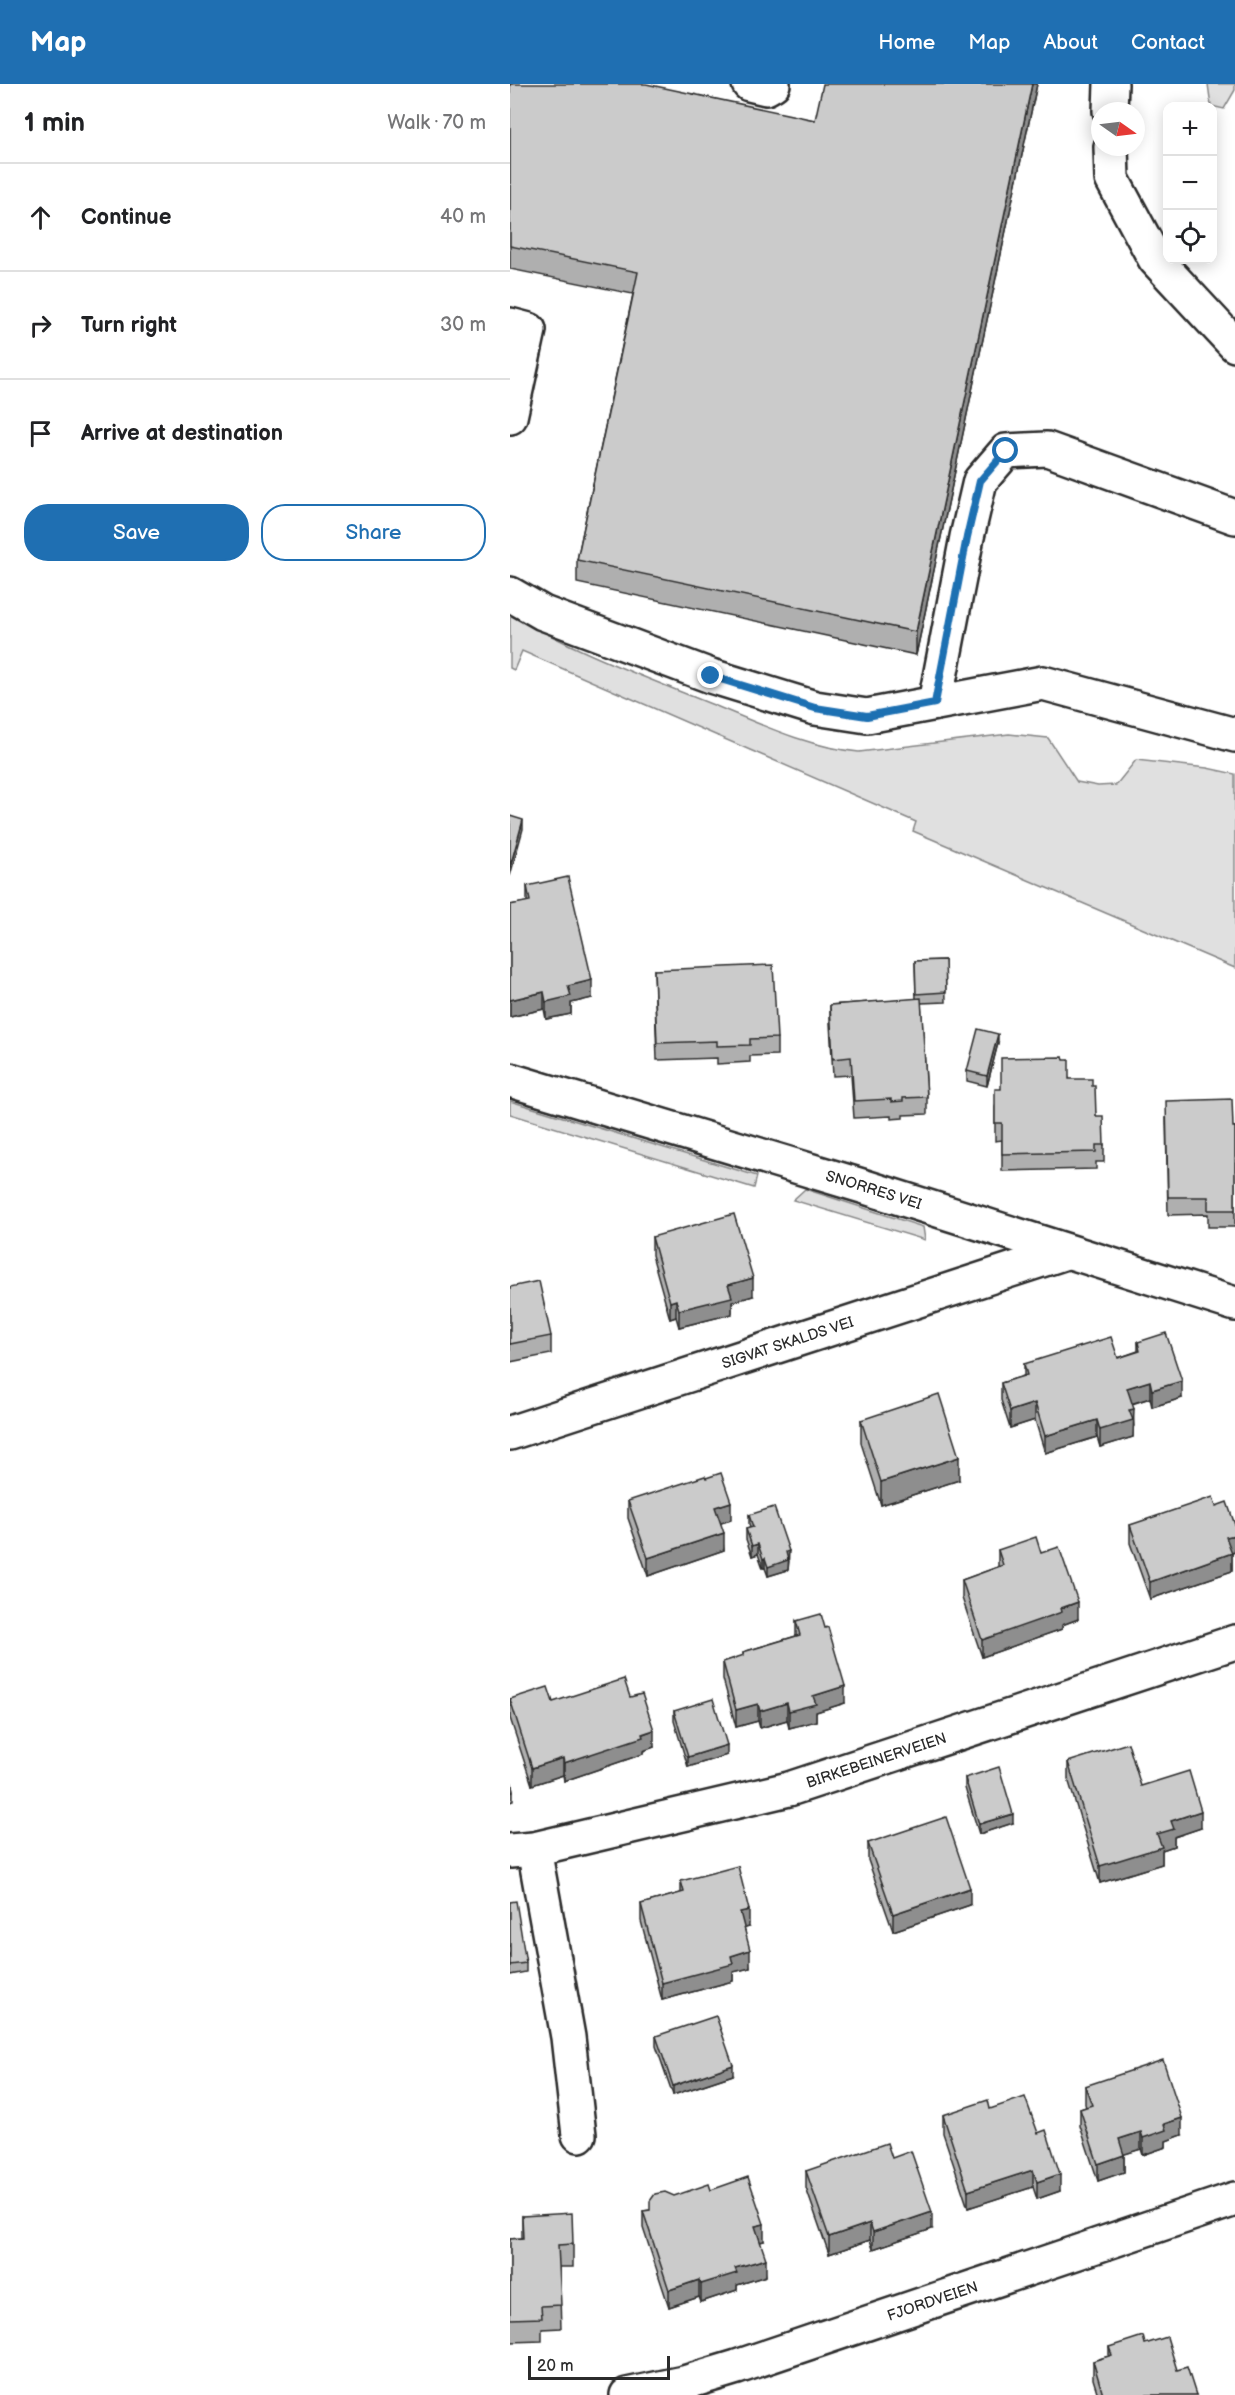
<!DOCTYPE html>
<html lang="en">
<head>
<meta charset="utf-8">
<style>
	:root { --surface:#fff; --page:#f6f6f6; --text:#202124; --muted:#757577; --line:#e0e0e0; --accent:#1f6fb2 }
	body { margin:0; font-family:"Balsamiq Sans",sans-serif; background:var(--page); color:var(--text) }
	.controls { position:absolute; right:18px; top:18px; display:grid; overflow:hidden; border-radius:12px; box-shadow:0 3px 15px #0003 }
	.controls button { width:54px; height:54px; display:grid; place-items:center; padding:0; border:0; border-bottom:2px solid var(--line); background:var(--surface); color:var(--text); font:30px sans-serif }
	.compass { position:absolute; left:581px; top:18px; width:54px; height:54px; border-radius:50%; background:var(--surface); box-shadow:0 3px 15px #0003; rotate:104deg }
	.scale { position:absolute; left:18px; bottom:15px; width:142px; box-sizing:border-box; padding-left:6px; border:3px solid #2b2b2b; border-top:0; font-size:16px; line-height:21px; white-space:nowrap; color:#2b2b2b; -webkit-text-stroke:4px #fff; paint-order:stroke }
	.stop { position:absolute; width:18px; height:18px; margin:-14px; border:4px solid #1f6fb2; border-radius:50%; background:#fff }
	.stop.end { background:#1f6fb2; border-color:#fff; box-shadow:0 2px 6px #0008 }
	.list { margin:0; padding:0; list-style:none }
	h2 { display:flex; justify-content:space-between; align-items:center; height:78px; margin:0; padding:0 24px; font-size:26px }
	h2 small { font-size:20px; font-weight:400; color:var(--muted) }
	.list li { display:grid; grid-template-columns:39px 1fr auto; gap:18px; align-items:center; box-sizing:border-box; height:108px; padding:0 24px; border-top:2px solid var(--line) }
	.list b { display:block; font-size:22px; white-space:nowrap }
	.list em { font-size:20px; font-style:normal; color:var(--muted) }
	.actions { display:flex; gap:12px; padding:18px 24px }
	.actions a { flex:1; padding:14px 0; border:2px solid var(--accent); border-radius:24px; text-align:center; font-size:21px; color:var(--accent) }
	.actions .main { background:var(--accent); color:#fff }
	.icon { flex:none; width:33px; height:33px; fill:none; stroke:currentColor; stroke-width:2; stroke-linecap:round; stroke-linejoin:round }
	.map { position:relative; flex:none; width:725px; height:2311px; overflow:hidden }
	header { display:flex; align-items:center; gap:36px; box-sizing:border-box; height:84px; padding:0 30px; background:var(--accent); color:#fff }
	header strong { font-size:28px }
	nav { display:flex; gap:33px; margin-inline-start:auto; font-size:21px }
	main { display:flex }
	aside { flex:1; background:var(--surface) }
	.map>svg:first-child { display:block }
	.grass { fill:#e0e0e0; stroke:#868686; stroke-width:1.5 }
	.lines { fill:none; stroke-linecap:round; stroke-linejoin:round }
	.minor-casing { stroke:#2b2b2b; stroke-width:38 }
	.major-casing { stroke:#2b2b2b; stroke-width:38 }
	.minor { stroke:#fff; stroke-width:33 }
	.major { stroke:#fff; stroke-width:33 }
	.wall { fill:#afafaf; stroke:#2b2b2b; stroke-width:1.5 }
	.shaded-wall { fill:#8e8e8e; stroke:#2b2b2b; stroke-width:1.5 }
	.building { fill:#cbcbcb; stroke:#2b2b2b; stroke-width:1.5 }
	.route { stroke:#1f6fb2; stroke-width:8 }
	.labels { text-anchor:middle; stroke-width:4.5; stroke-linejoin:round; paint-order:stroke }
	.street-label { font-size:15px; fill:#2b2b2b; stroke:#fff }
</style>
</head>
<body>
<header>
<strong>Map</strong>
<nav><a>Home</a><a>Map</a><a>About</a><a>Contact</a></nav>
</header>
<main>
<aside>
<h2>1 min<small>Walk · 70 m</small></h2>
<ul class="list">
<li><svg class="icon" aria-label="ahead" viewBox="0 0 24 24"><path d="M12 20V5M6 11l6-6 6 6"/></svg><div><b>Continue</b></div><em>40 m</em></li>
<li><svg class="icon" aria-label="right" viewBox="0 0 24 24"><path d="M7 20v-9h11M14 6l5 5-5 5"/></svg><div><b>Turn right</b></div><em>30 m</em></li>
<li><svg class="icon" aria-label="arrive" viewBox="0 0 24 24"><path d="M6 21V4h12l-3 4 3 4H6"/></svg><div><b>Arrive at destination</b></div></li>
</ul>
<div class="actions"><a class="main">Save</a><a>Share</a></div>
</aside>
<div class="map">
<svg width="725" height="2311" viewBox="0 0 725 2311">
	<rect width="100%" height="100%" fill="#fff"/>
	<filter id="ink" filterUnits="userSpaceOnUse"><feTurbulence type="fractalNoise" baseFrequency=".0167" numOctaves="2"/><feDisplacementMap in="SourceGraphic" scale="12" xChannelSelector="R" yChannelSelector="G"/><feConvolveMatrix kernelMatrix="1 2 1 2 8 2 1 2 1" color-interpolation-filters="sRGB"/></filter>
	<g filter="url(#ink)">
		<!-- grass -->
		<g class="grass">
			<polygon points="698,0 725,0 725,6 714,25 701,22"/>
			<path d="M 0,529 C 63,567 132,592 201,620 C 248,639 297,663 349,668 L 499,650 L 538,654 L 567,698 L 588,702 L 606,701 L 626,676 L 697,684 L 725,690 L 725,884 L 403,747 L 406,738 L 12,567 L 4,586 L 0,584 Z"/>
			<polygon points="0,1017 247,1092 244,1104 0,1030"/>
			<polygon points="295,1105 413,1143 415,1156 283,1116"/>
		</g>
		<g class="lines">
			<defs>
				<g id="minor">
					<polyline points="239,0 256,4 263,0"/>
					<polyline points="600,27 601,0"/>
					<polyline points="601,63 602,95 645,175 725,261"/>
					<polyline points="0,241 19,246 0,333"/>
					<polyline points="0,510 33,529 201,592 305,624 357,632 533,599 725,651"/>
					<polyline points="425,619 457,453 470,397 496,367 537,365 725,433"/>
					<path id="s1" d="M 0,996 L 352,1102 L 725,1220"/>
					<path id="s2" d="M 0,1349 L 556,1168"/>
					<polyline points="24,1765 58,1953 69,2051"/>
					<path id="s3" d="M 0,1767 L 24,1765 L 279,1705 L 725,1558"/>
				</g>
				<g id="major">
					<path id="s4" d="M 117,2311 L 174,2299 L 227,2283 L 725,2115"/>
				</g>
			</defs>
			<!-- minor casing -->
			<use href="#minor" class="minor-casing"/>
			<!-- major casing -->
			<use href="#major" class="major-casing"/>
			<!-- minor -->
			<use href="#minor" class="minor"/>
			<!-- major -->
			<use href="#major" class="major"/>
		</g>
		<!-- wall -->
		<g class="wall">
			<polygon points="0,0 305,36 527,0 406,571 67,499 67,476 123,210 0,185"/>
			<polygon points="17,802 82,914 61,919 61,930 36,935 34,925 0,933 0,821 17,818"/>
			<polygon points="435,876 436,918 411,919 417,1013 417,1030 393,1031 393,1034 381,1035 381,1032 344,1034 341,991 323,992 320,939 320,921 406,915 405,877"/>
			<polygon points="144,886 267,954 267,971 240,972 240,978 207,980 207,974 147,976"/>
			<polygon points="488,959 477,1002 457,997 457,987"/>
			<polygon points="554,976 559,995 582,1002 586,1032 594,1061 594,1078 586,1078 586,1085 492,1087 492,1056 485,1057 485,1023 491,1005"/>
			<polygon points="656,1034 725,1043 725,1143 698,1143 698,1130 658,1131"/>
			<polygon points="142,1153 243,1212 222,1218 222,1230 169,1243 166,1233 160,1235 142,1171"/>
			<polygon points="0,1203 41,1252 41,1270 0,1278"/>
			<polygon points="628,1258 672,1314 642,1323 640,1314 622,1320 624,1342 623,1342 623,1353 590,1363 587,1353 535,1369 525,1336 500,1344 491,1316 491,1299 514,1292 514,1280 608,1274 628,1267"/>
			<polygon points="351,1336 449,1396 371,1421 351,1359"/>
			<polygon points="118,1417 221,1436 210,1439 214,1466 138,1492 118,1434"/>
			<polygon points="706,1422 725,1468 722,1469 722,1487 640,1515 620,1459 620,1441"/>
			<polygon points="239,1431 279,1477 278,1486 258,1492 255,1484 253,1484 248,1470 242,1472 236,1455 236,1445 240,1444 239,1440"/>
			<polygon points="488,1466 531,1469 568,1535 552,1541 552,1545 472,1573 452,1514 452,1496 488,1483"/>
			<polygon points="286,1537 335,1619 306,1628 306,1637 279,1644 277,1636 250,1644 248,1637 226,1643 213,1595 213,1578 233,1572 233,1568 286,1552"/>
			<polygon points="120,1613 144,1663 133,1667 133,1670 54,1697 53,1691 22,1701 0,1634 0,1615 43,1618"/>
			<polygon points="164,1627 217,1671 178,1683 164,1637"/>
			<polygon points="558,1678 631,1702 691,1744 664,1753 664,1762 652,1766 652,1780 590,1799 558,1695"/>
			<polygon points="0,1690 3,1708 3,1717 0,1718"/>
			<polygon points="455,1694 503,1739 469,1750 455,1704"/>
			<polygon points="358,1759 460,1821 383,1847 358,1776"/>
			<polygon points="171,1797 239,1843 234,1844 240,1884 223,1888 223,1897 152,1916 131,1837 131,1820 171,1809"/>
			<polygon points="0,1818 16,1879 16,1888 0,1891"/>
			<polygon points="146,1952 223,1991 163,2011 146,1962"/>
			<polygon points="575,2002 672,2051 656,2057 656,2063 633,2071 631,2065 614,2070 614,2088 588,2097 570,2042 570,2025 576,2023 575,2020"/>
			<polygon points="480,2025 528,2049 550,2107 527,2115 523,2103 458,2124 433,2049 433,2031"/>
			<polygon points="296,2087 422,2145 363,2165 360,2156 319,2170 296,2104"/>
			<polygon points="201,2106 254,2157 250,2158 256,2192 227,2201 227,2206 191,2218 189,2213 159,2223 133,2144 133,2127 140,2126 164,2112"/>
			<polygon points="12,2132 63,2160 63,2183 49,2183 51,2244 32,2245 32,2257 0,2258 0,2155 12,2154"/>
			<polygon points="635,2260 667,2286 686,2311 588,2311 583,2295 583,2277 599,2272 599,2263"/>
		</g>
		<!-- shaded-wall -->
		<g class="shaded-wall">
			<polygon points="522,0 527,0 406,571 406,548"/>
			<polygon points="13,736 13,745 0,792 0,783"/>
			<polygon points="82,896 82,914 61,919 61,930 36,935 36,918 58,902"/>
			<polygon points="34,908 34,925 0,933 0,916"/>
			<polygon points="488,950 488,959 477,1002 477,992"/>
			<polygon points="243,1194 243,1212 222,1218 222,1230 169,1243 169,1226 218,1201"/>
			<polygon points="166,1216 166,1233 160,1235 160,1218"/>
			<polygon points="640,1297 640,1314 617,1321 617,1304"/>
			<polygon points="672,1297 672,1314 642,1323 642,1306"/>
			<polygon points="525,1319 525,1336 500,1344 500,1327"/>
			<polygon points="624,1325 623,1353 590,1363 590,1346 619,1326"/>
			<polygon points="587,1336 587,1353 535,1369 535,1352"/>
			<polygon points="449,1373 449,1396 371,1421 371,1398"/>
			<polygon points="221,1418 221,1436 205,1441 205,1423"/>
			<polygon points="214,1449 214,1466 138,1492 138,1474"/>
			<polygon points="725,1451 725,1468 716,1471 716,1453"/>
			<polygon points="248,1460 248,1470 242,1472 242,1462"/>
			<polygon points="279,1467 278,1486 258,1492 258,1483 276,1468"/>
			<polygon points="722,1469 722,1487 640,1515 640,1498"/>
			<polygon points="255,1474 255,1484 253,1484 253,1475"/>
			<polygon points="568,1518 568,1535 552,1541 552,1545 472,1573 472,1556"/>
			<polygon points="335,1602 335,1619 306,1628 306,1637 279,1644 279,1627 303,1612"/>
			<polygon points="277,1619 277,1636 250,1644 250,1627"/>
			<polygon points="248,1620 248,1637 226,1643 226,1626"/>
			<polygon points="144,1646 144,1663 133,1667 133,1670 54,1697 54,1679"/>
			<polygon points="217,1661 217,1671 178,1683 178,1673"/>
			<polygon points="53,1674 53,1691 22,1701 22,1684"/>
			<polygon points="691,1727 691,1744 664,1753 664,1762 652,1766 652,1780 590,1799 590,1782 661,1737"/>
			<polygon points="503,1730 503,1739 469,1750 469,1740"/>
			<polygon points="460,1804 460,1821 383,1847 383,1830"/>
			<polygon points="239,1826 239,1843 230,1846 230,1828"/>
			<polygon points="240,1866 240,1884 223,1888 223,1897 152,1916 152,1899 221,1872"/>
			<polygon points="223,1981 223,1991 163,2011 163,2002"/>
			<polygon points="672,2034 672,2051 656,2057 656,2063 633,2071 633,2054 654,2040"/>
			<polygon points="631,2048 631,2065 609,2072 609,2055"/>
			<polygon points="614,2071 614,2088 588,2097 588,2080"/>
			<polygon points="523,2086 523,2103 458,2124 458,2107"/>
			<polygon points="550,2090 550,2107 527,2115 527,2098"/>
			<polygon points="422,2128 422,2145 363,2165 363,2148"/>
			<polygon points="360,2139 360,2156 319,2170 319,2153"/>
			<polygon points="254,2140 254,2157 245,2159 245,2142"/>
			<polygon points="256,2175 256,2192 227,2201 227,2206 191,2218 191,2200 225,2184"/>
			<polygon points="189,2196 189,2213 159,2223 159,2206"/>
		</g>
		<!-- building -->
		<g class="building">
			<polygon points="0,0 136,0 305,36 313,0 522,0 406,548 67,476 128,188 0,162"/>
			<polygon points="0,732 13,736 0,783"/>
			<polygon points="58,793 82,896 58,902 61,912 36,918 34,908 0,916 0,821 20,817 17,802"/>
			<polygon points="435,876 436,908 406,910 405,877"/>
			<polygon points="263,881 267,954 240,955 240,961 207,962 207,957 147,959 144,886"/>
			<polygon points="411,914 417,1013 393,1014 393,1017 381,1018 381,1015 344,1017 341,973 323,975 320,921"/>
			<polygon points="468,945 488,950 477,992 457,987"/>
			<polygon points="553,973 554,976 559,976 559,995 582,995 582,1002 585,1002 586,1032 593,1032 594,1061 586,1061 586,1068 492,1070 492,1039 485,1039 485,1005 491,1005 491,974"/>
			<polygon points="722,1015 723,1043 725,1043 725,1126 698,1126 698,1113 658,1113 656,1017"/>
			<polygon points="224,1130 243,1194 218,1201 222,1213 169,1226 166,1216 160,1218 142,1153"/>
			<polygon points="29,1197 41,1252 0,1260 0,1203"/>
			<polygon points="656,1249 672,1297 642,1306 640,1297 617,1304 624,1325 619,1326 623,1336 590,1346 587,1336 535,1352 525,1319 500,1327 491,1299 517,1291 514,1280 601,1253 608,1274 630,1267 628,1258"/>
			<polygon points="429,1310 449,1373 371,1398 351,1336"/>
			<polygon points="211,1389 221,1418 205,1423 214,1449 138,1474 118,1417 195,1392 196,1394"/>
			<polygon points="703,1413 706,1422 717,1418 725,1441 725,1451 716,1453 722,1469 640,1498 620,1441"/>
			<polygon points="264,1423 279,1467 276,1468 278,1476 258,1483 255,1474 253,1475 248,1460 242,1462 236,1445 243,1443 239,1431"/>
			<polygon points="526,1453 531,1469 549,1463 568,1518 551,1524 552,1528 472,1556 452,1496 493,1481 488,1466"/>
			<polygon points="311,1530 315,1544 318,1543 335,1602 303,1612 306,1620 279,1627 277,1619 250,1627 248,1620 226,1626 213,1578 234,1571 233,1568 290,1551 286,1537"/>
			<polygon points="114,1595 120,1613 132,1610 144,1646 132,1650 133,1653 54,1679 53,1674 22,1684 0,1615 38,1603 43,1618"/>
			<polygon points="203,1615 217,1661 178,1673 164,1627"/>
			<polygon points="618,1659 631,1702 679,1687 691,1727 661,1737 664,1745 647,1750 652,1763 590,1782 558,1678"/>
			<polygon points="489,1683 503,1730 469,1740 455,1694"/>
			<polygon points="0,1690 3,1708 0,1708"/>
			<polygon points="436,1733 460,1804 383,1830 358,1759"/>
			<polygon points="228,1782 239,1826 230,1828 240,1866 221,1872 223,1880 152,1899 131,1820 174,1808 171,1797"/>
			<polygon points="6,1817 16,1879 0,1881 0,1818"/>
			<polygon points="206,1932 223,1981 163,2002 146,1952"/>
			<polygon points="653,1976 672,2034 654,2040 656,2046 633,2054 631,2048 609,2055 614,2071 588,2080 570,2025 582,2021 575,2002"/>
			<polygon points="515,2013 528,2049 536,2046 550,2090 527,2098 523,2086 458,2107 433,2031 478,2016 480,2025"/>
			<polygon points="377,2059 382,2074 401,2067 422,2128 363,2148 360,2139 319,2153 296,2087"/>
			<polygon points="238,2093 254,2140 245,2142 256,2175 225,2184 227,2189 191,2200 189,2196 159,2206 133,2127 140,2126 140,2117 145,2110 155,2108 164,2112 199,2100 201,2106"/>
			<polygon points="62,2129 63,2160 48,2161 51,2221 31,2222 32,2234 0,2235 0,2155 13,2154 12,2132"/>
			<polygon points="633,2252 635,2260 657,2253 667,2286 677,2283 686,2311 593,2311 583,2277 602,2271 599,2263"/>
		</g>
	</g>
	<g class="lines" filter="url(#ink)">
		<!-- route -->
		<polyline class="route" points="201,592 305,624 357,632 425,619 457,453 470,397 496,367"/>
	</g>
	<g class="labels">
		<!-- street labels -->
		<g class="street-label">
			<text dy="5" stroke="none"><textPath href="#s1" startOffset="380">SNORRES VEI</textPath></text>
			<text dy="5" stroke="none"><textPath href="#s2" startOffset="292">SIGVAT SKALDS VEI</textPath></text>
			<text dy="5" stroke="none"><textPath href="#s3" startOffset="378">BIRKEBEINERVEIEN</textPath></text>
			<text dy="5" stroke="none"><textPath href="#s4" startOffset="320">FJORDVEIEN</textPath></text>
		</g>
	</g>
</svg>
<div class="controls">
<button>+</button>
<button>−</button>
<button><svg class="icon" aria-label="locate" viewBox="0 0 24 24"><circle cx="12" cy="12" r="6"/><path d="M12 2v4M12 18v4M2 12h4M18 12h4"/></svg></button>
</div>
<svg class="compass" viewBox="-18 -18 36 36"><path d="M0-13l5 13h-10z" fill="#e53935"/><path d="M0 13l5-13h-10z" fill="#757577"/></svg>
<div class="scale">20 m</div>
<div class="stop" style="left:496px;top:367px"></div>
<div class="stop end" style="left:201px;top:592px"></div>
</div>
</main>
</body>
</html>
